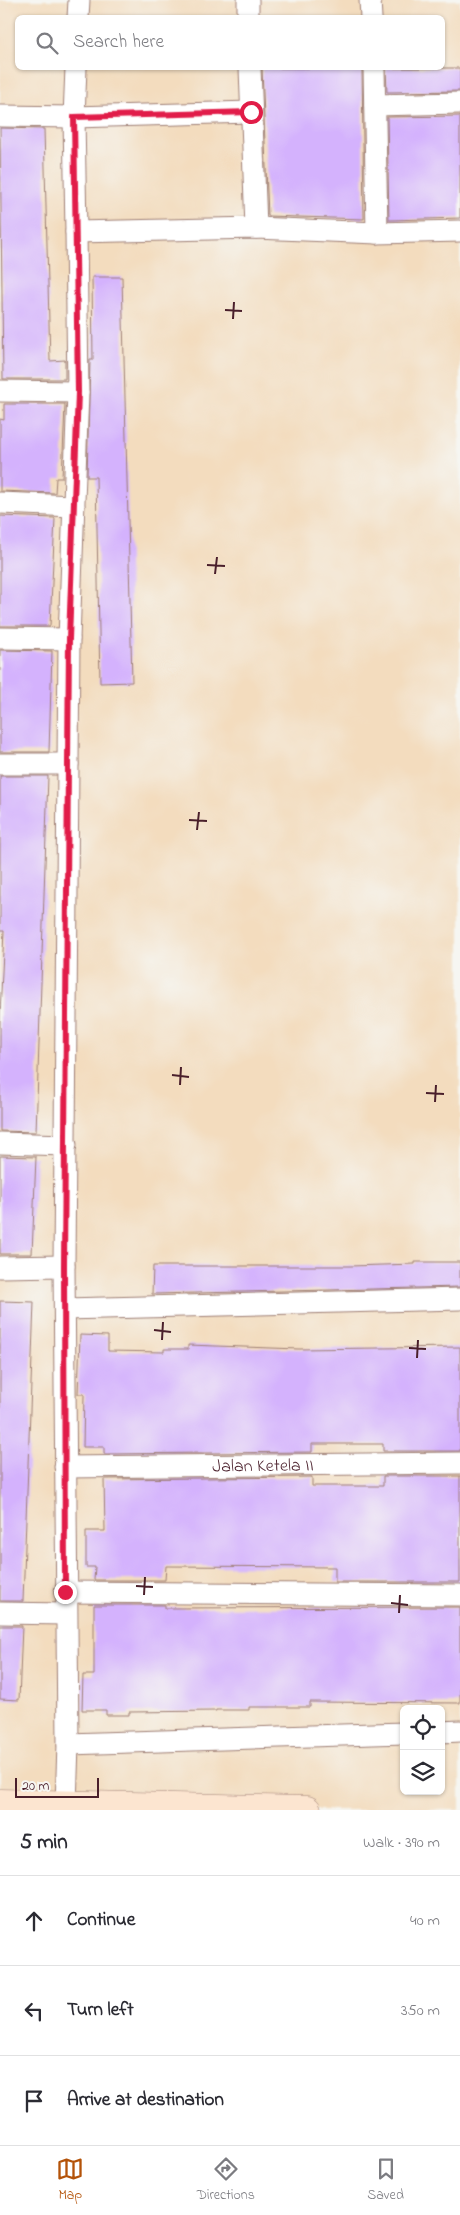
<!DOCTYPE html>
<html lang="en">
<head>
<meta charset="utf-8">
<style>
	:root { --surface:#fff; --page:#f2f2f3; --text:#2b2b33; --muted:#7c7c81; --line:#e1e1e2; --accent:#b45309 }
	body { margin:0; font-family:"Indie Flower",sans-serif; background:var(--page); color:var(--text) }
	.controls { position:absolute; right:15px; bottom:15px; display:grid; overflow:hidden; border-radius:8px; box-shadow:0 1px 4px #0004 }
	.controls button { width:45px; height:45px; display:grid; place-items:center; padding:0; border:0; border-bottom:1px solid var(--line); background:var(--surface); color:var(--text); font:25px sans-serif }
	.scale { position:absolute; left:15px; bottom:12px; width:84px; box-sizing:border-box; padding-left:5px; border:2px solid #4a1f2b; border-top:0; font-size:14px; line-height:18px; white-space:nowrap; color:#4a1f2b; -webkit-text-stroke:4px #f6f6f2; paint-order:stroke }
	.stop { position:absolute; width:15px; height:15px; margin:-11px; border:4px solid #e11d48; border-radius:50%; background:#fff }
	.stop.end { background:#e11d48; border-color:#fff; box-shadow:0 1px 5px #0008 }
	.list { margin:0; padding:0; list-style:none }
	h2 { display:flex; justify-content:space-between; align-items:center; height:65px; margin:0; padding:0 20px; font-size:21px }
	h2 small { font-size:16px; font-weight:400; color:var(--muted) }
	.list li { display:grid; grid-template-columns:32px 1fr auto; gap:15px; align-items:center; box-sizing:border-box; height:90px; padding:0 20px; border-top:1px solid var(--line) }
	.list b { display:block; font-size:19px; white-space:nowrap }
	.list em { font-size:16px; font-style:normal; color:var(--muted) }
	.icon { flex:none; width:28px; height:28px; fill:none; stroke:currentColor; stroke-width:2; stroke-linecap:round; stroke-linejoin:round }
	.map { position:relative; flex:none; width:460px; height:1810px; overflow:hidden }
	.search { position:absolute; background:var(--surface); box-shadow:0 1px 4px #0004; left:15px; right:15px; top:15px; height:55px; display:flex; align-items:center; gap:12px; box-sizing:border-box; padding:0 18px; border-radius:8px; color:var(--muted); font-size:19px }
	.sheet { height:335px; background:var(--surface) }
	nav { display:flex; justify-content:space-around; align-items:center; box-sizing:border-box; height:70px; border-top:1px solid var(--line); background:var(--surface); font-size:14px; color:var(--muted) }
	nav a { display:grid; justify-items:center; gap:2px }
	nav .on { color:var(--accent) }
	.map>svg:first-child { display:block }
	.building { fill:#d4b2fd }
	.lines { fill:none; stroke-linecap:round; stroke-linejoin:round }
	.street-casing { stroke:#9e7e74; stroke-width:23 }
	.secondary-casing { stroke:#9e7e74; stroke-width:29 }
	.street { stroke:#fff; stroke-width:21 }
	.secondary { stroke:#fce5d0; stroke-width:28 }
	.route { stroke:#e11d48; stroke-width:6 }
	.ticks { fill:none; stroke:#4a1f2b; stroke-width:2 }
	.labels { text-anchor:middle; stroke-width:5; stroke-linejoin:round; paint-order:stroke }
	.street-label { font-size:18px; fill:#4a1f2b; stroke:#f6f6f2 }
</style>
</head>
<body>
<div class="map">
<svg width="460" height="1810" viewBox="0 0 460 1810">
	<rect width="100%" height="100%" fill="#f6f6f2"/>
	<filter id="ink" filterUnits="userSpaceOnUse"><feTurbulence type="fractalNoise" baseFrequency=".02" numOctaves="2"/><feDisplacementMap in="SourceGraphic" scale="10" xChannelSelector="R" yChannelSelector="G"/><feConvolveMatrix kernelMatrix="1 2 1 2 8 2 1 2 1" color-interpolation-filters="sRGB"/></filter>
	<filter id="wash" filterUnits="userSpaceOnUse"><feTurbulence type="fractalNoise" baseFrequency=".0096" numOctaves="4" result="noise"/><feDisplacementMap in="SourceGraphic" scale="20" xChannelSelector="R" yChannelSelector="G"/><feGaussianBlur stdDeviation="1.12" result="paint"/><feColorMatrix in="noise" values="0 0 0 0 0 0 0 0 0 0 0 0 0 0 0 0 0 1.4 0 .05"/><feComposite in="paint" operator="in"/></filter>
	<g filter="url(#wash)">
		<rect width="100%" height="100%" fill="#f3dcbe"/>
		<g id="blocks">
			<!-- building -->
			<g class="building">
				<polygon points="262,68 362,68 364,219 268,216"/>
				<polygon points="386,68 460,68 460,91 387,92"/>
				<polygon points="460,116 460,218 389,220 387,117"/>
				<polygon points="0,128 44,129 50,361 65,360 65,379 3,379"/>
				<polygon points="92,277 122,277 132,682 100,683 96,477 87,477 90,360 93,360"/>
				<polygon points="4,404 65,404 62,478 56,478 55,493 0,491 0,419 4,420"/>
				<polygon points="0,516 55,518 50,626 0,626"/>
				<polygon points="0,650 52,651 49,752 0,752"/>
				<polygon points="0,776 48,776 36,1132 0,1131 0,1013 4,931 0,931"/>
				<polygon points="0,1156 36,1157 32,1254 0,1254"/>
				<polygon points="415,1262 460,1262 460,1287 152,1294 153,1266 350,1266 415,1264"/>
				<polygon points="0,1301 34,1302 23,1601 0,1601"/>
				<polygon points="80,1335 108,1336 108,1351 164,1352 164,1349 188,1349 188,1345 299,1349 460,1347 460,1451 383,1451 383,1444 312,1444 312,1452 104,1454 104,1447 83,1447 84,1394 78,1394"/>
				<polygon points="383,1476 460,1476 460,1582 335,1582 335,1567 166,1566 165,1580 94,1580 95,1567 86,1567 86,1531 105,1531 104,1479 312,1477 312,1486 383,1486"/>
				<polygon points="94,1605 165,1605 165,1608 460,1607 460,1703 310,1702 310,1707 249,1707 249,1710 216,1710 216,1711 129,1712 129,1715 106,1715 106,1710 82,1710 83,1675 94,1675"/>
				<polygon points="0,1626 22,1626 19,1700 0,1699"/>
			</g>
		</g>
	</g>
	<g filter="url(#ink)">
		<use href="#blocks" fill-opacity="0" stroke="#9e7e74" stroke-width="1"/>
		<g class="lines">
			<defs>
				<g id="street">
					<polyline points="248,0 248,18"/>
					<polyline points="370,0 371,18"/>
					<polyline points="78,18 79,0"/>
					<polyline points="76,68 74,117 76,232 256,228 377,233 460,231"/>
					<polyline points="250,68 256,228"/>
					<polyline points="374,68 377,233"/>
					<polyline points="375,105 460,103"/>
					<polyline points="0,116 74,117 251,112"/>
					<polyline points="0,391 78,392"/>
					<polyline points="0,503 74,506"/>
					<polyline points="0,638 69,639"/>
					<polyline points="0,764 68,764"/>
					<polyline points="0,1143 66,1145"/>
					<polyline points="0,1267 64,1266"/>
					<polyline points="65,1309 460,1299"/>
					<path id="s1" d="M 65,1467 L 460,1463"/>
					<polyline points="65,1592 460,1595"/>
					<polyline points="0,1613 65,1614"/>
					<polyline points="441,1732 460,1731"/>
					<polyline points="68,1744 404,1733"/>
					<polyline points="66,1805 68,1744 64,1266 69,639 78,392 76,232"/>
				</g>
				<polyline id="secondary" points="0,1803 307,1810"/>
			</defs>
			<!-- street casing -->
			<use href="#street" class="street-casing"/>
			<!-- secondary casing -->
			<use href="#secondary" class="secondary-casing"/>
			<!-- street -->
			<use href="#street" class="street"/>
			<!-- secondary -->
			<use href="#secondary" class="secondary"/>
		</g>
	</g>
	<g class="lines" filter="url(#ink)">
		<!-- route -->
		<polyline class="route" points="65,1592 64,1266 69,639 78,392 74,117 251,112"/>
	</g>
	<!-- ticks -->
	<path class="ticks" d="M 225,310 L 242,311M 233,319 L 234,302M 207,565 L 225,566M 215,574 L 217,557M 189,820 L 207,821M 197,830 L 199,812M 172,1075 L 189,1077M 180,1085 L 181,1067M 426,1093 L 444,1094M 435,1102 L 436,1085M 154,1330 L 171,1332M 162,1340 L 163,1322M 409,1348 L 426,1349M 417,1358 L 418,1340M 136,1586 L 153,1587M 144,1595 L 145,1577M 391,1603 L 408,1605M 399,1613 L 400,1595"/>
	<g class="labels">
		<!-- street labels -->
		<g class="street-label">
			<text dy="6" stroke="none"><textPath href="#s1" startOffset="198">Jalan Ketela II</textPath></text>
		</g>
	</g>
</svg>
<div class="controls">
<button><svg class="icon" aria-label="locate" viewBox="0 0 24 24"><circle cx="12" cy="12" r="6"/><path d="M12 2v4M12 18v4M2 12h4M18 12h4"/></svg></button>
<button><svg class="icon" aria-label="layers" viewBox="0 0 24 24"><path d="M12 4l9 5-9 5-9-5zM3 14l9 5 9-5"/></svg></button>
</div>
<div class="scale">20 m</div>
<div class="stop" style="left:251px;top:112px"></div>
<div class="stop end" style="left:65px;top:1592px"></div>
<div class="search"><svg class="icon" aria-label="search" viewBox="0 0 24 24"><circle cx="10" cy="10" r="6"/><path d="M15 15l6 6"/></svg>Search here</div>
</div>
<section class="sheet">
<h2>5 min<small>Walk · 390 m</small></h2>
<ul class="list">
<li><svg class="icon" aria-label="ahead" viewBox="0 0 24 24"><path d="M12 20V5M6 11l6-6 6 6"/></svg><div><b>Continue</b></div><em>40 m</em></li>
<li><svg class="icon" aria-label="left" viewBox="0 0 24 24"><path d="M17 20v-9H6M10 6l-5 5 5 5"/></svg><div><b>Turn left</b></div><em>350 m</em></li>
<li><svg class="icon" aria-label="arrive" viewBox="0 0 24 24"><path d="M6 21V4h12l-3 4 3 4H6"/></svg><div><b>Arrive at destination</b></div></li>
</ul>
</section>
<nav>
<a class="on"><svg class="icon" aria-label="map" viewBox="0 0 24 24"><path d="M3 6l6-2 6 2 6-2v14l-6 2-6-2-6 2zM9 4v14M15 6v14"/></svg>Map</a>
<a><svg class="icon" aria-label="directions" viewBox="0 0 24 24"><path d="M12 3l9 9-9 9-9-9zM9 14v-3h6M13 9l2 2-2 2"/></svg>Directions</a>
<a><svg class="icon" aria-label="saved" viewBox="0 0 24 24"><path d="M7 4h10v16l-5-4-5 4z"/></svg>Saved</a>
</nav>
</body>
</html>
